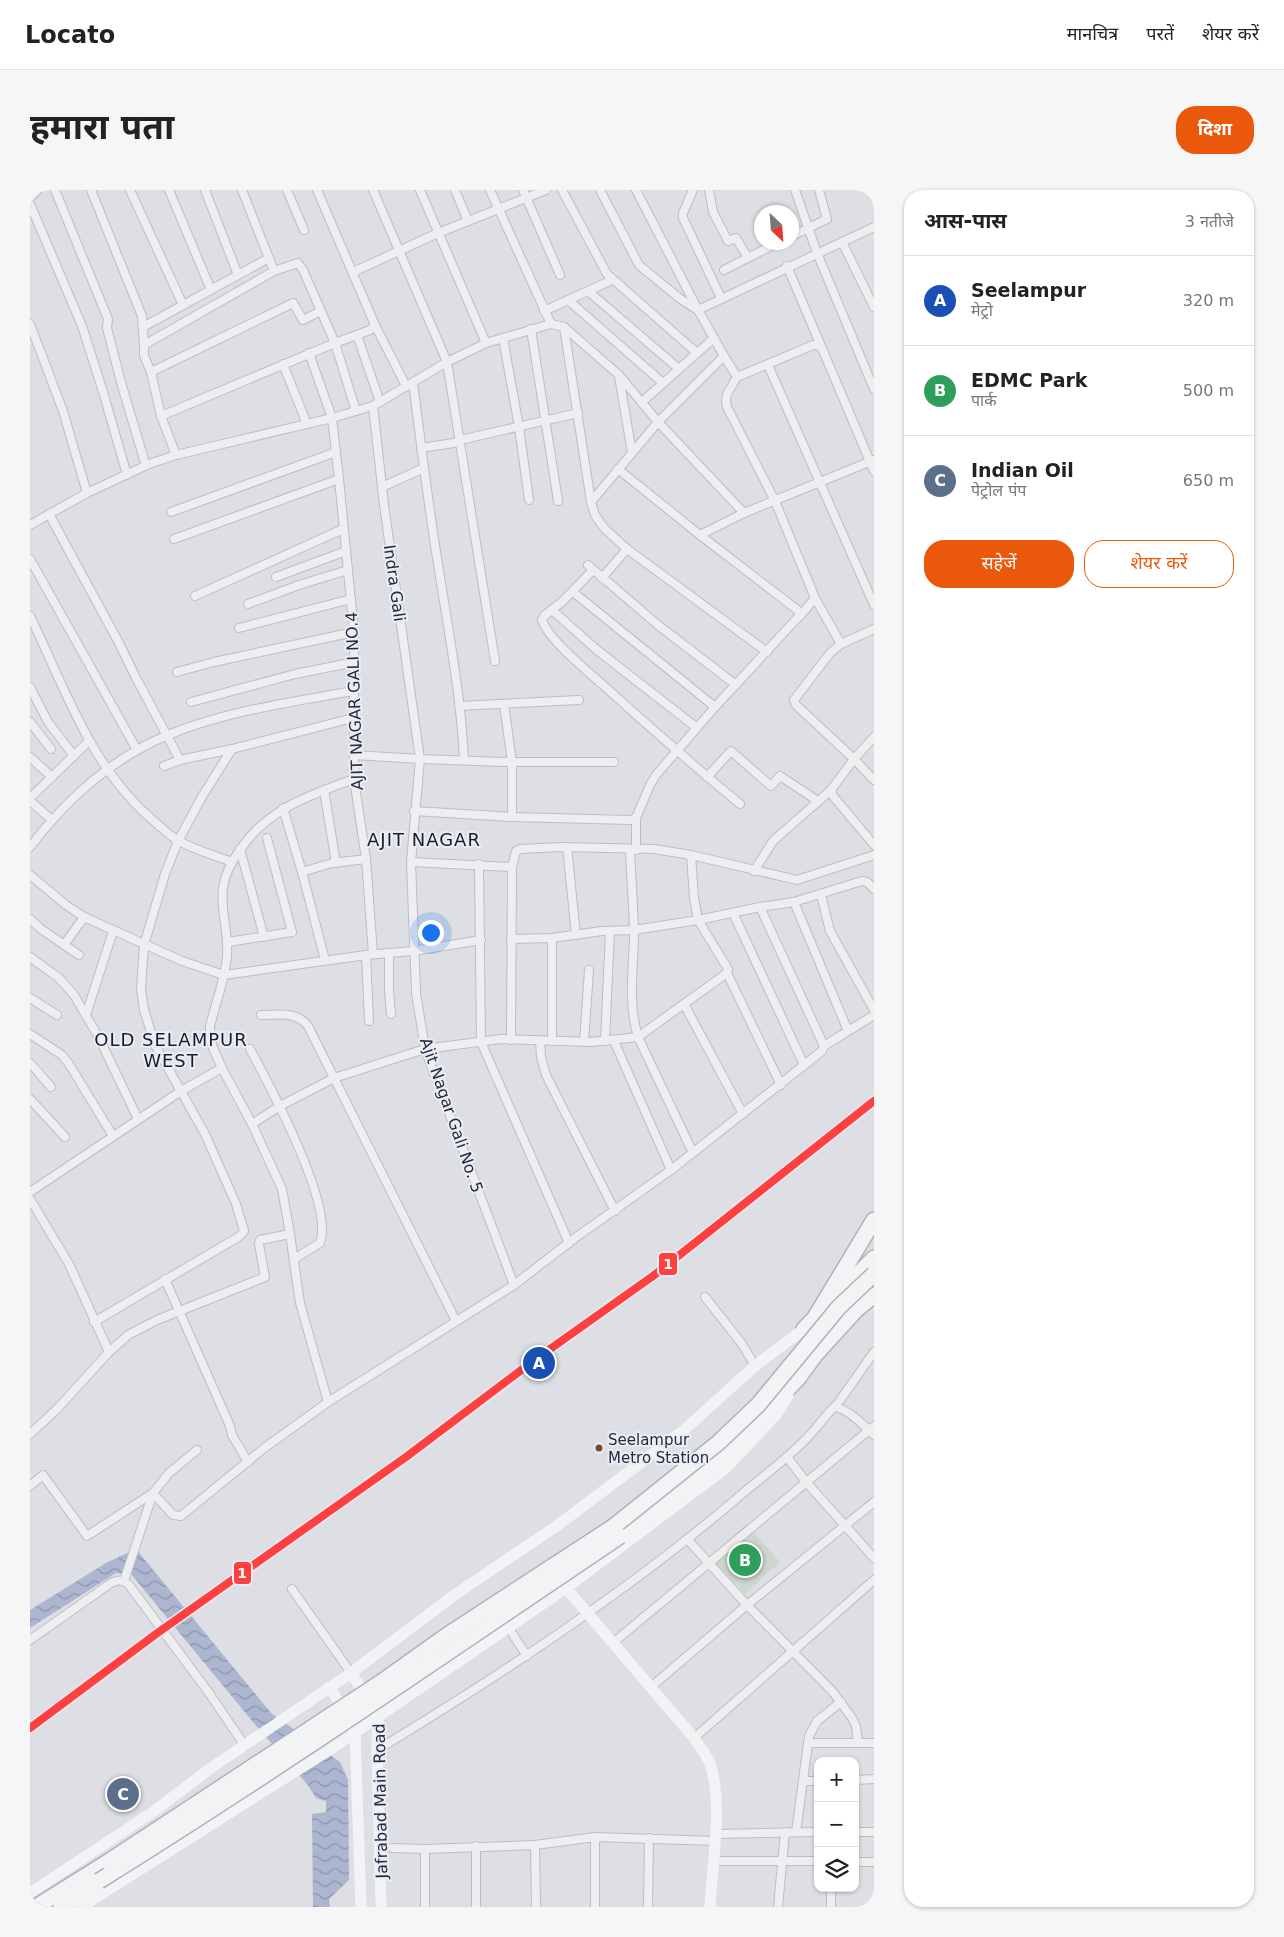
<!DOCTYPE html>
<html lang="hi">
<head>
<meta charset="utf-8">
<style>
	:root { --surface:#fff; --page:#f6f6f6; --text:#222; --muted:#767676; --line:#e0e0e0; --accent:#ea580c }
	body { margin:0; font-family:"DejaVu Sans","Noto Sans Devanagari",sans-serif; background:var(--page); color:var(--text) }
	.controls { position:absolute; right:15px; bottom:15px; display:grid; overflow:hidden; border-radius:10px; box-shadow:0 1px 4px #0004 }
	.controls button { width:45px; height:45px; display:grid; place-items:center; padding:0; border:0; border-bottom:1px solid var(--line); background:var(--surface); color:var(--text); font:25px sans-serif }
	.compass { position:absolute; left:724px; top:15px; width:45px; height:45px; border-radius:50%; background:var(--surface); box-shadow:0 1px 4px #0004; rotate:155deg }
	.you { position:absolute; left:400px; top:742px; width:18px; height:18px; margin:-12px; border:4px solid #fff; border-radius:50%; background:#1a73e8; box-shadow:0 0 0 8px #1a73e833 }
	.badge { display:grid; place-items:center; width:32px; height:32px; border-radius:50%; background:var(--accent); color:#fff; font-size:16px; font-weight:700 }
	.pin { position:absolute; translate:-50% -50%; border:2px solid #fff; box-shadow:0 1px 5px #0006 }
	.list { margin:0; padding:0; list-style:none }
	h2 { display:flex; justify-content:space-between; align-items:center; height:65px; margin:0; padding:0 20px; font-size:21px }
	h2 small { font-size:16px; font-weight:400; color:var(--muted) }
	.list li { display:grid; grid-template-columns:32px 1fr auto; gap:15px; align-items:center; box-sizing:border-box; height:90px; padding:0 20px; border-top:1px solid var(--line) }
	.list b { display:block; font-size:19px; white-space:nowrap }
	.list p { margin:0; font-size:16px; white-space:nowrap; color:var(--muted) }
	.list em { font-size:16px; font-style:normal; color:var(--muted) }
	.actions { display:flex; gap:10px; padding:15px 20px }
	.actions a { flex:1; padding:11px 0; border:1px solid var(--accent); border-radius:20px; text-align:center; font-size:18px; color:var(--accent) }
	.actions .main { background:var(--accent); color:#fff }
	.icon { flex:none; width:28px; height:28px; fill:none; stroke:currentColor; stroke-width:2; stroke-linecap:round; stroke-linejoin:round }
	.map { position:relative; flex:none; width:844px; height:1717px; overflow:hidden; border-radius:20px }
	header { display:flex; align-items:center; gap:30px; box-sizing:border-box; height:70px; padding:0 25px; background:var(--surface); border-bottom:1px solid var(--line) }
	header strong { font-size:24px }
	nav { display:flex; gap:28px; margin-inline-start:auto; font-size:18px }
	.intro { display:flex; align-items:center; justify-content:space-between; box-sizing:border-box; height:120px; padding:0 30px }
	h1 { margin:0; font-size:35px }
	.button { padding:12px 22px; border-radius:20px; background:var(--accent); color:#fff; font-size:18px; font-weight:700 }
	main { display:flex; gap:30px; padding:0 30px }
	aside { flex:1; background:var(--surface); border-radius:20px; box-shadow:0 1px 4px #0004 }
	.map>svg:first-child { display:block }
	.park { fill:#cdd7cf }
	.water { fill:url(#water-waves) }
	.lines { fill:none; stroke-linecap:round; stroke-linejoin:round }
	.street-casing { stroke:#bdbdc2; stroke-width:10 }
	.highway-casing { stroke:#b1b2b9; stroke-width:18 }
	.street { stroke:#eeeef1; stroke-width:8 }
	.secondary { stroke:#f2f3f5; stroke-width:11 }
	.highway { stroke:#f2f3f5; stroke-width:15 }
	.highway-bridge-casing { stroke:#b1b2b9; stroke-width:18; stroke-linecap:butt }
	.highway-bridge { stroke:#f2f3f5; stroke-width:15 }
	.metro-1-casing { stroke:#ebedf4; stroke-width:11 }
	.metro-1 { stroke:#ff4040; stroke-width:8 }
	.bus-dot { fill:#7a4b2a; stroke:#ebedf4; stroke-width:2 }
	.labels { text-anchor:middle; stroke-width:4; stroke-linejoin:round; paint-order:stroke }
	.bus-label { font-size:15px; fill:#262a3d; stroke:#ebedf4; text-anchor:start }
	.street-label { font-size:16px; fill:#262a3d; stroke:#ebedf4 }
	.neighbourhood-label { font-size:18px; letter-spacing:1px; fill:#191c2d; stroke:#ebedf4 }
	.line-badge { stroke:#ebedf4; stroke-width:2 }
	.badge-label { font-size:14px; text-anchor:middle; font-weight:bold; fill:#fff }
</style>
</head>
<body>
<header>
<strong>Locato</strong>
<nav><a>मानचित्र</a><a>परतें</a><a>शेयर करें</a></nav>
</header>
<div class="intro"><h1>हमारा पता</h1><a class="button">दिशा</a></div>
<main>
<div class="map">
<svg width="844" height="1717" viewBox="0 0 844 1717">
	<defs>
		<pattern id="water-waves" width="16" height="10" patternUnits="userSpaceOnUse" patternTransform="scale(1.25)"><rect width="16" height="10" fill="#acb6d0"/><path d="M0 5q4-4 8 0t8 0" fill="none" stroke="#8c94aa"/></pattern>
	</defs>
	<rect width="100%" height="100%" fill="#dedfe4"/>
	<!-- park -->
	<polygon class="park" points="716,1334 750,1372 715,1404 680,1367"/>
	<!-- water -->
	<polygon class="water" points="106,1359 241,1523 310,1572 318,1590 319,1690 299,1709 300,1717 283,1717 282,1624 296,1622 296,1611 286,1608 277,1594 223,1532 101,1384 86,1383 0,1438 0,1420 76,1373"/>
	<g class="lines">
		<defs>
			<g id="street">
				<polyline points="25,0 78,129 77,138 92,196 116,276"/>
				<polyline points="61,0 112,126 114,155"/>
				<polyline points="100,0 153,115"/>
				<polyline points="139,0 181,100"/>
				<polyline points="175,0 208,85"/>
				<polyline points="212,0 244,81"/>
				<polyline points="257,0 274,40"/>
				<polyline points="343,0 417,172 465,471"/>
				<polyline points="390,0 456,153"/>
				<polyline points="425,0 438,31"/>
				<polyline points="460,0 521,134"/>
				<polyline points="493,0 530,85"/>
				<polyline points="532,0 577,84 667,163"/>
				<polyline points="570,0 609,75 649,108 666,119"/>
				<polyline points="663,0 653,23 653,28 691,108"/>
				<polyline points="679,0 683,22 698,51 706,48 718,68"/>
				<polyline points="765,0 787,63 844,199"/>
				<polyline points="0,8 8,0"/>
				<polyline points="0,14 52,136 74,205 97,285"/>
				<polyline points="762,46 797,29 789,0"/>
				<polyline points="812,52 844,117"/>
				<polyline points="757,76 791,156"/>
				<polyline points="694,80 749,52"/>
				<polyline points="323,82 408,43 516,0"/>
				<polyline points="558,101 582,90"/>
				<polyline points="538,110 633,193"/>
				<polyline points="668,120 844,37"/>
				<polyline points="514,121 558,101 649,179"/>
				<polyline points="0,134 33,221 57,303"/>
				<polyline points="345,135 376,196"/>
				<polyline points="113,137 239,68"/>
				<polyline points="534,137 589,185 628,232 714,323"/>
				<polyline points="501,139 528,311"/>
				<polyline points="327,145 350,212"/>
				<polyline points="473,148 489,237 499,310"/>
				<polyline points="279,163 302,228 309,289 324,442 324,589 336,669 343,764"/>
				<polyline points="694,166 707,187"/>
				<polyline points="253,174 277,234"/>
				<polyline points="738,175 844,415"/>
				<polyline points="121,182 263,113 273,130 291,121"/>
				<polyline points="589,186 602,263"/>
				<path d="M 383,193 C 391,253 398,314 408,374 C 418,439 431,504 434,570"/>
				<polyline points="612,212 684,148"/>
				<polyline points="343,216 354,315 390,569 381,672 386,803 395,859 484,1095"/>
				<polyline points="131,226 121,182 114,166 114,155 244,81 268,73 273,80 305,153 326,221"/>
				<polyline points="430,250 548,223"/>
				<polyline points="391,258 430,252"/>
				<polyline points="146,265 131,226 305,153 340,140 345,135 287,0"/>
				<polyline points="588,279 670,345 770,422 771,424 685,517 626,585 620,595 606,628 606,660"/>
				<polyline points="352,297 394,278"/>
				<polyline points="561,312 628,232 694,166 668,120 606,0"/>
				<polyline points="141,322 306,262"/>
				<polyline points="19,324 89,453 105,486 150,570"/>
				<polyline points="0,335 57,303 119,274 146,265 302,228 343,216 417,172 456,153 521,134 534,137 561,312 565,325 574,338 597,359 737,462"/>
				<polyline points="670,345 714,323 844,270"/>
				<polyline points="144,349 309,289"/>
				<polyline points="0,369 107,560"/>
				<polyline points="558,375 628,435 706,495"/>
				<path d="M 563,380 L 533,411 L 514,426 L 512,430 C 519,450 555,479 572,494 C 617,535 663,575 710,614"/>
				<polyline points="246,387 316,361"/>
				<polyline points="572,388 597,359"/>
				<polyline points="543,402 685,517"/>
				<polyline points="165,406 313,339"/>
				<polyline points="218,414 269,395 318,380"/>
				<polyline points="522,420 567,460 667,538"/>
				<path d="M 0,426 C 35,498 61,579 125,632 C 132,638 140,646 149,651 C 165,660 184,665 202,672"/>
				<polyline points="770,426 785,408"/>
				<polyline points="209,438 321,409"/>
				<polyline points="844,439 811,454 800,463 764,510 766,515 824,569 844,590"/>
				<polyline points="811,454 785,408 745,311 697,217 696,210 697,204 707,187 783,155 791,156 844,281"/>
				<polyline points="147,482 184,472 324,442"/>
				<polyline points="0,497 18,532 44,566"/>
				<polyline points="161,512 265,484 325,472"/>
				<polyline points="474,514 482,572 482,627"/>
				<polyline points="429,516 549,510"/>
				<polyline points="0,532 21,559"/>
				<polyline points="844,547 824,569 801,600 803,606 844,655"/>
				<polyline points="324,565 390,569 474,572 584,572"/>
				<polyline points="0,567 22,587"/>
				<polyline points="134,576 150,570 202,559 323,528"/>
				<polyline points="677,587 701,561 741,596 750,586 788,611"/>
				<polyline points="294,600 306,673"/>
				<polyline points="0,608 59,551"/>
				<polyline points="0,611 22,630"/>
				<polyline points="253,618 272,682 295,770"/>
				<polyline points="384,621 482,627 600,630 606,628"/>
				<path d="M 0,657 C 36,610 82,568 138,545 C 196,521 262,512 323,501"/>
				<polyline points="537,657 546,745"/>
				<polyline points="210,659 234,747"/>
				<path d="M 600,660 C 601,689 604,719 604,748 C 603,782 598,814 608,847 L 663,963"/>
				<polyline points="661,665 664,708 668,730 698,779 697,783 751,895"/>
				<polyline points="381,672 482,677 486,661 490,659 531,657 624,659 661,665 767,690 844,665"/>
				<polyline points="449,674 451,852 539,1053"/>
				<polyline points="724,681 743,651 801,600"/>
				<polyline points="272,682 302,673 336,669"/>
				<polyline points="0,685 36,715 54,727 152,771 194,785 336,765 384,761 451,750"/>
				<polyline points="791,705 800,741 844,820"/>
				<polyline points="764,712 818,841"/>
				<polyline points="703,723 774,875"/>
				<polyline points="0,729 11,739 49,765"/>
				<polyline points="481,749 522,748 572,741 604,740 668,730 730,717 764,712 832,691 837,692 844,699"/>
				<polyline points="198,752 262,742 237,648"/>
				<polyline points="34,755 54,727"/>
				<polyline points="359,763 359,800 361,824"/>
				<polyline points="336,765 339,831"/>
				<polyline points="0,767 29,788 44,805 68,846 108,929"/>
				<polyline points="0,808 27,825"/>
				<polyline points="654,814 713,924"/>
				<polyline points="56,825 83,741"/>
				<path d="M 231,825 C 248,825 267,821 278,836 L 426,1131"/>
				<polyline points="0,844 32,865 39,874 83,946"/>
				<polyline points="481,850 482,676"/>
				<polyline points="510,851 511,867 516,885 585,1021"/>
				<polyline points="522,851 522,748"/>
				<polyline points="575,851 580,741"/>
				<polyline points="584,851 641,980"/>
				<polyline points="554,852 559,780"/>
				<polyline points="794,856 844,825"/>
				<path d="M 220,859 C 240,896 304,1015 290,1053 L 264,1069"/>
				<polyline points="0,873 21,897"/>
				<polyline points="0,909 35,947"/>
				<polyline points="222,934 250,916 304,888 395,859 471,849 561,852 608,847 697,783"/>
				<polyline points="0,1002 151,901 192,878"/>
				<polyline points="0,1009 39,1074 79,1162"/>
				<polyline points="260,1044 270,1113 298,1212"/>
				<polyline points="135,1089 200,1236 202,1245 218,1272"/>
				<polyline points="675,1107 712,1154 725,1176"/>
				<polyline points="64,1132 210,1046 214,1041 206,1014 175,944 125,855 114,820 111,799 114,755 135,684 148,651 173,605 202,559"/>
				<polyline points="806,1216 844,1162"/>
				<path d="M 0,1244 L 27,1219 L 79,1162 L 98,1145 L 127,1130 L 235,1087 L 229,1054 L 230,1050 L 260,1044 L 252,999 L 222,934 L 192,878 L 183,858 L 180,846 L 180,836 C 186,812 195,789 197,766 C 199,743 190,720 193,698 C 195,683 202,671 210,660 C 237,619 280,605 324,589"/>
				<polyline points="757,1267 776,1292 844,1368"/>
				<polyline points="0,1296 13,1285 57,1346 123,1303 143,1325 151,1326 233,1259 298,1212 484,1095 545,1048 641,980 792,861 794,856 730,717"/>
				<polyline points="658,1350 717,1415 803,1502 822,1528 826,1536 828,1553"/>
				<polyline points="94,1391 123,1303 139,1283 167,1260"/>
				<polyline points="262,1399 321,1483"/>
				<polyline points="478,1437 497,1466"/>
				<path d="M 0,1450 L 81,1393 C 89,1389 93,1390 99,1395 L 179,1503 L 215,1556"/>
				<polyline points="584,1452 844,1236"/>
				<polyline points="621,1497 717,1415 844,1312"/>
				<polyline points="664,1548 844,1390"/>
				<polyline points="778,1553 844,1553"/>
				<path d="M 347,1560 C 472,1484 594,1404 705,1310 C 729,1289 755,1271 777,1248 C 787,1238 794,1227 804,1217 C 815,1217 836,1237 844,1245"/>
				<polyline points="825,1590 844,1589"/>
				<polyline points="773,1591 788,1591"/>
				<polyline points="766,1642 779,1546 787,1531 811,1512"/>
				<polyline points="825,1642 844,1642"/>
				<polyline points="685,1644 788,1642"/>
				<polyline points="505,1655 506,1717"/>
				<polyline points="362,1658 395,1659 505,1655 565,1647 685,1651"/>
				<polyline points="395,1659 395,1717"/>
				<polyline points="683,1671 788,1671"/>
				<polyline points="825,1672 844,1672"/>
				<polyline points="446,1717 446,1656"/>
				<polyline points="565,1717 565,1647"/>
				<polyline points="618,1717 619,1648"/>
				<polyline points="748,1717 755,1642"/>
				<polyline points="801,1717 801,1698"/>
			</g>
			<g id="highway">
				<polyline points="786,1126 844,1030"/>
				<polyline points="774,1139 844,1068"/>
				<polyline points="590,1346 656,1298 708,1252 769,1187 785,1165 826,1120 844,1105"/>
				<polyline points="6,1717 78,1672"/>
				<polyline points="31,1717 69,1691"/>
			</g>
		</defs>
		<!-- street casing -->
		<use href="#street" class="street-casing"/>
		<!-- highway casing -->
		<use href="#highway" class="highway-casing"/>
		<!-- street -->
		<use href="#street" class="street"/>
		<!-- secondary -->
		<g class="secondary">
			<path d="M 536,1398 L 664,1548 C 669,1556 675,1563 679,1571 C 694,1608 682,1676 680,1717"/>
			<polyline points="321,1483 338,1509"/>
			<polyline points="300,1497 325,1543 331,1717"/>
			<polyline points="346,1522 348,1526 347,1560 351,1717"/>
			<polyline points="0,1703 123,1622 181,1578 321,1483 423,1406 528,1335 653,1241 725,1176 774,1139"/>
			<polyline points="51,1717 304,1557 536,1398 696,1278 746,1225 758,1206"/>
		</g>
		<!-- highway -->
		<use href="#highway" class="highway"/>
		<defs>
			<g id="highway-bridge">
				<polyline points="78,1672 350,1493 416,1446 583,1337 688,1253 728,1215 809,1117 844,1084"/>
				<path d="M 69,1691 C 246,1581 418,1462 590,1346"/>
			</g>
		</defs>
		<!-- highway-bridge casing -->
		<use href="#highway-bridge" class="highway-bridge-casing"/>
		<!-- highway-bridge -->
		<use href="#highway-bridge" class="highway-bridge"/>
		<defs>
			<polyline id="metro-1" points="0,1538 126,1444 376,1267 506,1169 623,1086 844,911"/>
		</defs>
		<!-- metro-1 casing -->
		<use href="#metro-1" class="metro-1-casing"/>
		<!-- metro-1 -->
		<use href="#metro-1" class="metro-1"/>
	</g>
	<!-- markers -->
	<circle class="bus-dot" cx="569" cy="1258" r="4.5"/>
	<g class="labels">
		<!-- bus labels -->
		<g class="bus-label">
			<text x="578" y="1255">Seelampur<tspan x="578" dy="18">Metro Station</tspan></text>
		</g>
		<!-- street labels -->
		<g class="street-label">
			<text transform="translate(365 393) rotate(82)" y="6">Indra Gali</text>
			<text transform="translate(324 511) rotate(-92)" y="6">AJIT NAGAR GALI NO.4</text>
			<text transform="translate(422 925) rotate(71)" y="6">Ajit Nagar Gali No. 5</text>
			<text transform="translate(350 1611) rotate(-91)" y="6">Jafrabad Main Road</text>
		</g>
		<!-- neighbourhood labels -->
		<g class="neighbourhood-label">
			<text x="394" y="656">AJIT NAGAR</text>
			<text x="141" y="856">OLD SELAMPUR<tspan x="141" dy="21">WEST</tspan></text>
		</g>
	</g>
	<g class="line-badge">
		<rect x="628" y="1062" width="20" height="24" rx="5" fill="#ff4040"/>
		<rect x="203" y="1371" width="19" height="24" rx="5" fill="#ff4040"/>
	</g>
	<g class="badge-label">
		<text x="638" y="1079">1</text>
		<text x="212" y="1388">1</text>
	</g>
</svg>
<div class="controls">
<button>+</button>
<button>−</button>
<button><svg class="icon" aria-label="layers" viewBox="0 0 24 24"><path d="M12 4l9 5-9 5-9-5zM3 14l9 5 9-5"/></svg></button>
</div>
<svg class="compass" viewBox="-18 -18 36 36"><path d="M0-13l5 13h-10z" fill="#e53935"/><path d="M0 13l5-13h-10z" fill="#767676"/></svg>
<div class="you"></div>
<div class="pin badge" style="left:509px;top:1173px;background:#1a4fb4">A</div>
<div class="pin badge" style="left:715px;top:1370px;background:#2e9e5b">B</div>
<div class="pin badge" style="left:93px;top:1604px;background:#5c6f8a">C</div>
</div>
<aside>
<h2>आस-पास<small>3 नतीजे</small></h2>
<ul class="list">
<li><span class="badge" style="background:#1a4fb4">A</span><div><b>Seelampur</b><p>मेट्रो</p></div><em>320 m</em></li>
<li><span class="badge" style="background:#2e9e5b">B</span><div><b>EDMC Park</b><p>पार्क</p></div><em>500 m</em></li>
<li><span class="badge" style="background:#5c6f8a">C</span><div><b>Indian Oil</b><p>पेट्रोल पंप</p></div><em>650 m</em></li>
</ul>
<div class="actions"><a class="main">सहेजें</a><a>शेयर करें</a></div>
</aside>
</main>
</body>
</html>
